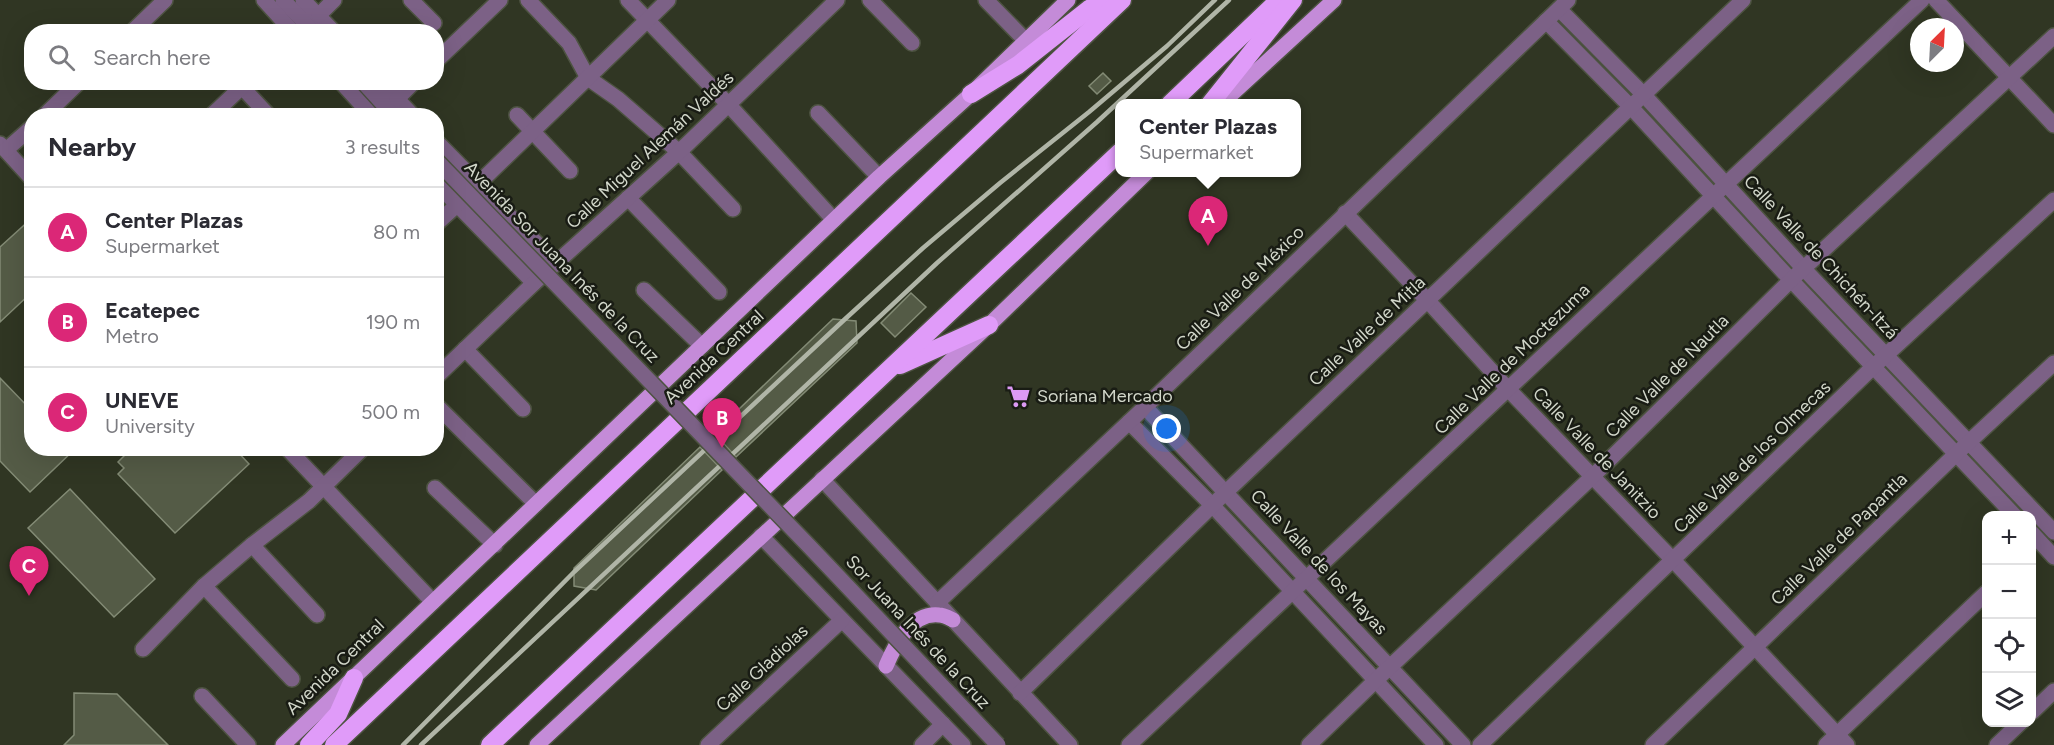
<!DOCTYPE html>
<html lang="en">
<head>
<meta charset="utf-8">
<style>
	:root { --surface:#fff; --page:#f2f2f3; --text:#2b2b33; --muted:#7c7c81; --line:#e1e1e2; --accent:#db2777 }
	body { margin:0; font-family:Figtree,sans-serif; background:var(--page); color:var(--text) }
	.controls { position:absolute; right:18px; bottom:18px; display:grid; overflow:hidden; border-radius:12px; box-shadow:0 6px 24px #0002 }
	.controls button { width:54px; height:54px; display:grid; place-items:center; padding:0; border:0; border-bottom:2px solid var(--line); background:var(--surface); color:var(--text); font:30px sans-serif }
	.compass { position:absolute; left:1910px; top:18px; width:54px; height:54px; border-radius:50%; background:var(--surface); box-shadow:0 6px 24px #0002; rotate:24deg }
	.you { position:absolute; left:1167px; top:429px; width:21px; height:21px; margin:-15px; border:4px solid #fff; border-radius:50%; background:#1a73e8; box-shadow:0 0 0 9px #1a73e833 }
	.badge { display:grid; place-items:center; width:39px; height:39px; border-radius:50%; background:var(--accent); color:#fff; font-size:20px; font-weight:700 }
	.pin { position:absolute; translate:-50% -50px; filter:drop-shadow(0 2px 3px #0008) }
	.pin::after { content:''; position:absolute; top:32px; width:21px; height:18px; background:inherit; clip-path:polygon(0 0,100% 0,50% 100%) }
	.popup { position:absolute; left:1115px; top:99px; width:186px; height:78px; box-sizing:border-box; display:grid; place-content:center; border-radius:12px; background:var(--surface); filter:drop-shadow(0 2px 4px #0005); font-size:20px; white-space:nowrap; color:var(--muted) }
	.popup b { font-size:22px; color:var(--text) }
	.popup::after { content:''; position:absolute; left:50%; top:100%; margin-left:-12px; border:12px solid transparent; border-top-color:var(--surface) }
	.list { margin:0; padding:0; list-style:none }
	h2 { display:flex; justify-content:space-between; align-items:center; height:78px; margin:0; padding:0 24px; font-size:26px }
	h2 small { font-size:20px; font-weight:400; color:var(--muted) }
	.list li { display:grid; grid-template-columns:39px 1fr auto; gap:18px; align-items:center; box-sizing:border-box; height:90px; padding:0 24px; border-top:2px solid var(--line) }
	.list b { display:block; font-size:22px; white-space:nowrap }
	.list p { margin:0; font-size:20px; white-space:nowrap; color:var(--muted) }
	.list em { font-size:20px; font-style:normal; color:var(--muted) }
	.icon { flex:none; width:33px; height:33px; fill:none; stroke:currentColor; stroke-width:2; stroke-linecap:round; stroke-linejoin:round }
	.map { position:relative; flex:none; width:2054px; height:745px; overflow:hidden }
	.search { position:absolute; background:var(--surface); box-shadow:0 6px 24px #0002; left:24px; top:24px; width:420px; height:66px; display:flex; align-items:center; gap:15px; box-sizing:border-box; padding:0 21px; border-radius:24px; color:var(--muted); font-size:22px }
	.panel { position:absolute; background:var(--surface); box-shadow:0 6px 24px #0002; left:24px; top:108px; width:420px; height:348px; border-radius:24px }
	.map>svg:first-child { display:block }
	.building { fill:#545b46; stroke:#838b75; stroke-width:1.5 }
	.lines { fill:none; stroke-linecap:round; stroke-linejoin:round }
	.minor-casing { stroke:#4d5341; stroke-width:18 }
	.major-casing { stroke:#4d5341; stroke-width:18 }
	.highway-casing { stroke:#4d5341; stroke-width:21 }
	.minor { stroke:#7c6186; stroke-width:15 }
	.major { stroke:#c48bd8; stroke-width:15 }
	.highway { stroke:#e09bf9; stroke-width:18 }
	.rail { stroke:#b0b5a7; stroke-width:4.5 }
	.minor-bridge-casing { stroke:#4d5341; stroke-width:18; stroke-linecap:butt }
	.minor-bridge { stroke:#7c6186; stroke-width:15 }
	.labels { text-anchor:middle; stroke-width:5; stroke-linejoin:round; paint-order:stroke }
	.street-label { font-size:18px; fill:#d2d7ca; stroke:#191c14 }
	.poi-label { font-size:18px; fill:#d2d7ca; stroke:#191c14; text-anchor:start }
</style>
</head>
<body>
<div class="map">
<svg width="2054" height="745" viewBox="0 0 2054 745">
	<rect width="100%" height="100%" fill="#303623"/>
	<!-- building -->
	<g class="building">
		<polygon points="1103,73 1111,81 1097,94 1089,86"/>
		<polygon points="32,218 32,292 0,322 0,247"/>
		<polygon points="911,293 926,307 895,337 881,323"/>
		<polygon points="833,319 856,321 857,343 736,457 714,433"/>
		<polygon points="0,378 32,411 32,448 76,448 30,492 0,461"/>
		<polygon points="700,447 722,470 596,590 574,586 574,568"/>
		<polygon points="132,448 234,448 249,464 175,533 118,474 124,468 118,462"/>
		<polygon points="70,489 155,579 114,617 28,528"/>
		<polygon points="74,693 117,694 168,745 64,745 74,735"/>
	</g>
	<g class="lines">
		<defs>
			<g id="minor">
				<polyline points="264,0 293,32"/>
				<polyline points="283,0 314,32"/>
				<polyline points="303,0 334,32"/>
				<polyline points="411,0 434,23"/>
				<polyline points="528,0 569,43 588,78 618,99 679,152 733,209"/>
				<polyline points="628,0 728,104 834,220"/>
				<polyline points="870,0 912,43"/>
				<polyline points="986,0 1026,41"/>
				<polyline points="1936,0 2054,125"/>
				<polyline points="1559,9 1643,94 1803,268 2054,532"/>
				<polyline points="319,15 334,0"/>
				<polyline points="1546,21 1630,106 1791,280 2015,516"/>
				<polyline points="132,32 165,0"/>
				<polyline points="436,61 500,0"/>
				<polyline points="341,82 372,116"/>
				<polyline points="363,82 394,116"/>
				<polyline points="381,82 413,116"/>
				<polyline points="242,87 269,116"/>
				<polyline points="397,99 414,82"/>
				<polyline points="818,113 879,177"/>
				<polyline points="517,115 570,171"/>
				<polyline points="44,116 79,82"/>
				<polyline points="211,116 247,82"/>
				<polyline points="436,141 556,263"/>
				<polyline points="0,144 32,179"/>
				<polyline points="6,150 32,127"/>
				<polyline points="436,183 534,283"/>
				<polyline points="478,184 668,0"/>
				<polyline points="628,198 719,292"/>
				<polyline points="1345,213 1428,301 1508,389 1674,561 1847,745"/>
				<polyline points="436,224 457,205"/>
				<polyline points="644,290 702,346"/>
				<polyline points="465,349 523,409"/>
				<polyline points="436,377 534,283 679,152 837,0"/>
				<polyline points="436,405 536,504"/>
				<polyline points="1145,407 1463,745"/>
				<polyline points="1129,422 1212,505 1436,745"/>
				<polyline points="287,448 433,602"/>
				<polyline points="822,479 1070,745"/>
				<polyline points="435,488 495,545"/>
				<polyline points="2032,533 2054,557"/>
				<polyline points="761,536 963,745"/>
				<polyline points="252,545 317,615"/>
				<polyline points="204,586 292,679"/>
				<polyline points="937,603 1145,407 1568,0"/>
				<polyline points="143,649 204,586 252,545 309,501 363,448"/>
				<polyline points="1020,693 1226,492 1743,0"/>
				<polyline points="202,696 248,745"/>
				<polyline points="2032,712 2054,691"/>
				<polyline points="708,745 842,620"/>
				<polyline points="922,745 943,724"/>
				<path d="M 1129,745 C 1395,498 1656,247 1922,0"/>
				<polyline points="1309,745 1376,680 1592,477 1791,280 2054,36"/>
				<polyline points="1480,745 1873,367 2054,200"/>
				<polyline points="1653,745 1956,454 2054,363"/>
				<polyline points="1826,745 1986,593"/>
				<polyline points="1997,745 2021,722"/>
			</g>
			<g id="major">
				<polyline points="1221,104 1334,0"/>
				<path d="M 886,666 C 895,645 911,612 939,615 C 944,615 949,618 953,620"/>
				<polyline points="283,745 879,177 971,94 1068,0"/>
				<polyline points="537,745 989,325 1147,172"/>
			</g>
			<g id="highway">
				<polyline points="971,94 1018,65 1089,9 1104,0"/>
				<polyline points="1170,104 1279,0"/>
				<polyline points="1210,104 1293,0"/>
				<polyline points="900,365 989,325"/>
				<polyline points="309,745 338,714 354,678"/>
				<polyline points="334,745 1122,0"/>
				<polyline points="490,745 1120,152"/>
			</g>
		</defs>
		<!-- minor casing -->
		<use href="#minor" class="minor-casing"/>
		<!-- major casing -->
		<use href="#major" class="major-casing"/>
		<!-- highway casing -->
		<use href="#highway" class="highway-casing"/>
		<!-- minor -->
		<use href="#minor" class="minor"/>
		<!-- major -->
		<use href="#major" class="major"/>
		<!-- highway -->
		<use href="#highway" class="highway"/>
		<!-- rail -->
		<g class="rail">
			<polyline points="403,745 574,572 844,320 923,248 1000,183 1089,112 1167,46 1215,0"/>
			<polyline points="421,745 937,263 1097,122 1229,0"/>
		</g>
		<defs>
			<polyline id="minor-bridge" points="436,160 809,546 998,745"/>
		</defs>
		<!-- minor-bridge casing -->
		<use href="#minor-bridge" class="minor-bridge-casing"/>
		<!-- minor-bridge -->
		<use href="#minor-bridge" class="minor-bridge"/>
	</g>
	<!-- icons -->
	<defs>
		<symbol id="supermarket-bare" viewBox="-9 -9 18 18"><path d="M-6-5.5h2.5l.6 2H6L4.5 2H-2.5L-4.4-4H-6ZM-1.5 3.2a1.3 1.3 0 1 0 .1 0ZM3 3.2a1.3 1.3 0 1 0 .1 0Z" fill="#dc99f4" stroke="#191c14" stroke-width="2.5" paint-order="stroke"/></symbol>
	</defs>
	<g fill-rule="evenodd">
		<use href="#supermarket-bare" x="1002" y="380" width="33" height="33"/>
	</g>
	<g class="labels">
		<!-- street labels -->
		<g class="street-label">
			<text transform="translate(650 150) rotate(-43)" y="6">Calle Miguel Alemán Valdés</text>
			<text transform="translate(1821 257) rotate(47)" y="6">Calle Valle de Chichén-Itzá</text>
			<text transform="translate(562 262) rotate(46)" y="6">Avenida Sor Juana Inés de la Cruz</text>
			<text transform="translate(1240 288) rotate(-44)" y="6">Calle Valle de México</text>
			<text transform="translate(1367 331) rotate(-43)" y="6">Calle Valle de Mitla</text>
			<text transform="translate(714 357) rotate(-43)" y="6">Avenida Central</text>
			<text transform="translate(1512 359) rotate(-44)" y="6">Calle Valle de Moctezuma</text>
			<text transform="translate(1667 376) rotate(-45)" y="6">Calle Valle de Nautla</text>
			<text transform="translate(1597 453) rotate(46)" y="6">Calle Valle de Janitzio</text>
			<text transform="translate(1752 457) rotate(-44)" y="6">Calle Valle de los Olmecas</text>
			<text transform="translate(1839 539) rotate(-44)" y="6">Calle Valle de Papantla</text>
			<text transform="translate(1319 562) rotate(47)" y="6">Calle Valle de los Mayas</text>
			<text transform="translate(918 632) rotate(47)" y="6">Sor Juana Inés de la Cruz</text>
			<text transform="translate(335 667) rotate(-44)" y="6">Avenida Central</text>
			<text transform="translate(762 668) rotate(-43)" y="6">Calle Gladiolas</text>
		</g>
		<!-- poi labels -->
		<g class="poi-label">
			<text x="1037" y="402">Soriana Mercado</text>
		</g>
	</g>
</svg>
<div class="controls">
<button>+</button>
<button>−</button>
<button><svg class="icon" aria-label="locate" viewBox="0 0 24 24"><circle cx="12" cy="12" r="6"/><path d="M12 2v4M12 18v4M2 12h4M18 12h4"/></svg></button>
<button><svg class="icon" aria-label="layers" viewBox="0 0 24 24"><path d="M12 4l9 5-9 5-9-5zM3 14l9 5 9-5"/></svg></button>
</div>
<svg class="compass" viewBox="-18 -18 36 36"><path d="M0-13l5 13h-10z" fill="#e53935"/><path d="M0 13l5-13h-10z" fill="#7c7c81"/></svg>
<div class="you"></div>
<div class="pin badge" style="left:1208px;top:246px">A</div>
<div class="popup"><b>Center Plazas</b>Supermarket</div>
<div class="pin badge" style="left:722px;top:448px">B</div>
<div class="pin badge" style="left:29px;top:596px">C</div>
<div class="search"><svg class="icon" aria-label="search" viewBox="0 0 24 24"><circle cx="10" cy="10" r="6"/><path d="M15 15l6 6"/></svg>Search here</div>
<section class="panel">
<h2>Nearby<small>3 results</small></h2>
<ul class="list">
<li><span class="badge">A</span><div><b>Center Plazas</b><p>Supermarket</p></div><em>80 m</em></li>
<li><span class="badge">B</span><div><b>Ecatepec</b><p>Metro</p></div><em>190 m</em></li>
<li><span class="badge">C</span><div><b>UNEVE</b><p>University</p></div><em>500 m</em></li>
</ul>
</section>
</div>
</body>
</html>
